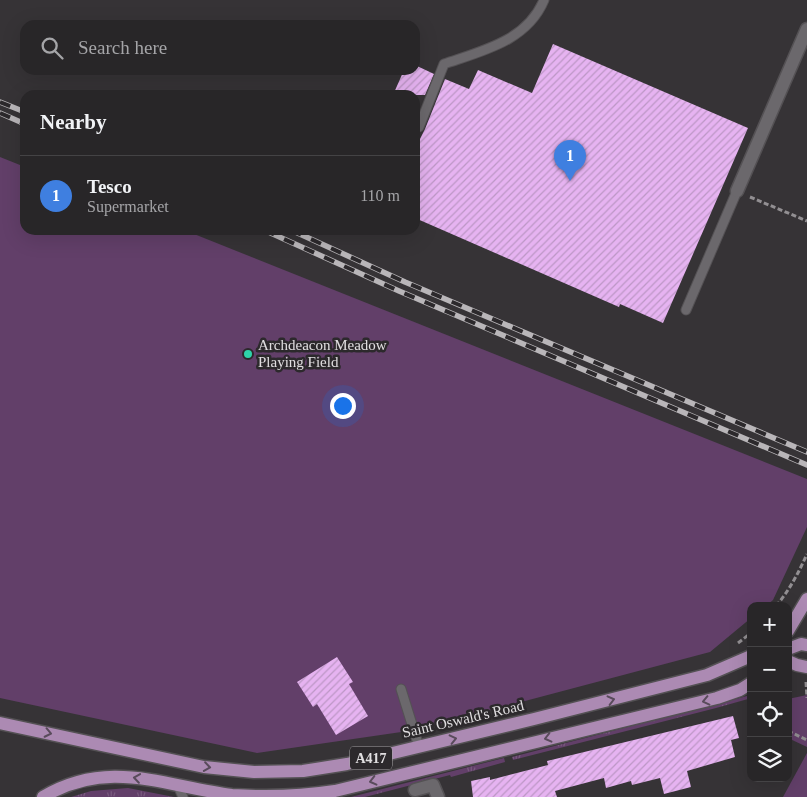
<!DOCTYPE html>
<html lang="en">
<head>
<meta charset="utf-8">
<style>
	:root { --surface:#282628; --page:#343234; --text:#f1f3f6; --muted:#a5a5a8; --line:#444345; --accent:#ea580c }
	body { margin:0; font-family:"Times New Roman",serif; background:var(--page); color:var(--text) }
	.controls { position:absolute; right:15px; bottom:15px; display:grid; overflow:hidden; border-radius:10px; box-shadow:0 5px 20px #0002 }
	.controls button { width:45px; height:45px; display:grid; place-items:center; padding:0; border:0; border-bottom:1px solid var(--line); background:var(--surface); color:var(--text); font:25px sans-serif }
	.you { position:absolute; left:342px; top:405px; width:18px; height:18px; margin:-12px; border:4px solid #fff; border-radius:50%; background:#1a73e8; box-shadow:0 0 0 8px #1a73e833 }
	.badge { display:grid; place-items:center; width:32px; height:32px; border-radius:50%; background:var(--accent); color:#fff; font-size:16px; font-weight:700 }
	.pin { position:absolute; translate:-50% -41px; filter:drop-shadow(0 1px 2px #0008) }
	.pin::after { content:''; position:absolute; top:26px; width:18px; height:15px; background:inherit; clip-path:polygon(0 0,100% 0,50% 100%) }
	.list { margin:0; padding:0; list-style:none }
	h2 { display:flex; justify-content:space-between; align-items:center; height:65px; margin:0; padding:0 20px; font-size:21px }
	h2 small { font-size:16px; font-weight:400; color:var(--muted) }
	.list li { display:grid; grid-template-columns:32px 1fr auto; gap:15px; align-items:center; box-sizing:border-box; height:80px; padding:0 20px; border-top:1px solid var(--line) }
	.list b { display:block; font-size:19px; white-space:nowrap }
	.list p { margin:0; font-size:16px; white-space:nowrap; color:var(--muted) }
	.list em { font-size:16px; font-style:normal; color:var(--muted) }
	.icon { flex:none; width:28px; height:28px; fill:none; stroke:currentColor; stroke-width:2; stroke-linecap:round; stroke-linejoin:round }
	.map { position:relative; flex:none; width:807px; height:797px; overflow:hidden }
	.search { position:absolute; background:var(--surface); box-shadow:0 5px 20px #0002; left:20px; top:20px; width:400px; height:55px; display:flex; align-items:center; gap:12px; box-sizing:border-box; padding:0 18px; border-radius:15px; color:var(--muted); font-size:19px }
	.panel { position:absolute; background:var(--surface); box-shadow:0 5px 20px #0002; left:20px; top:90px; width:400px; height:145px; border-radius:15px }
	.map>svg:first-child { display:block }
	.grass { fill:url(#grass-tufts) }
	.park { fill:#623f69 }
	.building { fill:url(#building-hatch) }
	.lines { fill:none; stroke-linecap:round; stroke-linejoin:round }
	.lane-casing { stroke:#545154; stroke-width:11 }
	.street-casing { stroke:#545154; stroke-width:15 }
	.primary-casing { stroke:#545154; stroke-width:15 }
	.path { stroke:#928f92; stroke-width:3; stroke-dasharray:5 2.5; stroke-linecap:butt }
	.lane { stroke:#6b686c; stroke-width:9 }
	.street { stroke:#6b686c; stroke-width:12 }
	.primary { stroke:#ac8ab3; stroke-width:12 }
	.rail-casing { stroke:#b9b6b9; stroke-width:5.5 }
	.rail { stroke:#2c292c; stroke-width:4; stroke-dasharray:11; stroke-linecap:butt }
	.oneway { stroke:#594b5b }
	.poi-dot { fill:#2ed4aa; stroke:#2c292c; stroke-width:2 }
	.labels { text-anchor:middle; stroke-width:5; stroke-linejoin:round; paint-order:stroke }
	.shield { fill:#2c292c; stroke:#aaa8aa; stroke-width:1 }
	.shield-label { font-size:14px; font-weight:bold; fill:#e0dee0 }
	.poi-label { font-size:15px; fill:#e0dee0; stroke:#2c292c; text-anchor:start }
	.street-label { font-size:15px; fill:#e0dee0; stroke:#2c292c }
</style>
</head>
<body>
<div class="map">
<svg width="807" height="797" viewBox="0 0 807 797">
	<defs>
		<pattern id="grass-tufts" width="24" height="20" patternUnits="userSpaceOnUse" patternTransform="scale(1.25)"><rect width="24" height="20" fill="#623f69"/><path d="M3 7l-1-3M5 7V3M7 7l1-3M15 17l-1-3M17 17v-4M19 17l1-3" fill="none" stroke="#785a7e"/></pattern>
		<pattern id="building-hatch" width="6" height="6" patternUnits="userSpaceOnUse" patternTransform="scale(1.25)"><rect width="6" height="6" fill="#e6b3f1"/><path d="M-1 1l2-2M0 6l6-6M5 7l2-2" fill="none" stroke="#bd97c6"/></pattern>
	</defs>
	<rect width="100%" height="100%" fill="#363336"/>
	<!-- grass -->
	<g class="grass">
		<polygon points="747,696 748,699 716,708 513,760 512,757"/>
		<polygon points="504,758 505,762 451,777 450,775 365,797 351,797"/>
		<polygon points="128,788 174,797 71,797 91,791"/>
	</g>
	<!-- park -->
	<g class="park">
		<polygon points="0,157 25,167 25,230 184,230 807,479 807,527 773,600 766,606 751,606 751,618 710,652 415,730 257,753 0,698"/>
		<polygon points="807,695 807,747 788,738 788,699"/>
		<polygon points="807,753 807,797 783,797"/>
	</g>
	<!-- building -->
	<g class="building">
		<polygon points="553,44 748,128 663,323 620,304 619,307 415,218 415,149 425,129 445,79 469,89 478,70 532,93"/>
		<polygon points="415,65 434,74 425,95 393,95 404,70 415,70"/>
		<polygon points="337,657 353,682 349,684 368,716 336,735 317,704 313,707 297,682"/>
		<polygon points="733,716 739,738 731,740 735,757 687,771 691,787 664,794 660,778 632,785 631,781 606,788 604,778 555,791 557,797 473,797 471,781 490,777 490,780 548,765 547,761"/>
	</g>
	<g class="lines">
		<defs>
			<g id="lane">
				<path d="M 419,127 L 444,64 C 482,51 527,41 544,0"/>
				<polyline points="686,310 737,191"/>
				<polyline points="401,689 419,747"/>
				<polyline points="178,786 183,797"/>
			</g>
			<g id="street">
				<polyline points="737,191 807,29"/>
				<polyline points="415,790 433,785 438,797"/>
			</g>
			<g id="primary">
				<polyline points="788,631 807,599"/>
				<polyline points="788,649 801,644 807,645"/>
				<polyline points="788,661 797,665 807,667"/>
				<polyline points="0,723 204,767 254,772 303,771 347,764 534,719 707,675 751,656"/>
				<path d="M 43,797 C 109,758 163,786 232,795 C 266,797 302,796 335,791 L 717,698 L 740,690 L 751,683"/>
			</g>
		</defs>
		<!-- lane casing -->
		<use href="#lane" class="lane-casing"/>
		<!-- street casing -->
		<use href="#street" class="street-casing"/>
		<!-- primary casing -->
		<use href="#primary" class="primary-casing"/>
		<!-- path -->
		<g class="path">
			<polyline points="750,197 807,221"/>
			<path d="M 776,606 C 789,591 799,572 807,554"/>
			<polyline points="738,643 751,633"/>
			<polyline points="806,682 807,698"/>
			<polyline points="788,731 807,740"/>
		</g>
		<!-- lane -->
		<use href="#lane" class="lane"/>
		<!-- street -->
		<use href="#street" class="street"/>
		<!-- primary -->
		<use href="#primary" class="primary"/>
		<defs>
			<g id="rail">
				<polyline points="0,102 25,112"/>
				<polyline points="0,113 25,124"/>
				<polyline points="264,230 399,291 807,465"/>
				<polyline points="291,230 405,282 807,452"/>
			</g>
		</defs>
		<!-- rail casing -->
		<use href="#rail" class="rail-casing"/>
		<!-- rail -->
		<use href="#rail" class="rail"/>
	</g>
	<!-- one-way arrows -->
	<defs><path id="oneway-chevron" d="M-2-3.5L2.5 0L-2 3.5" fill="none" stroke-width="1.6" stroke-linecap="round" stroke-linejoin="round" transform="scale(1.25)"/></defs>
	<g class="oneway">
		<use href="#oneway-chevron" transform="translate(611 700) rotate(-14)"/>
		<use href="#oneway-chevron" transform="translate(706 701) rotate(167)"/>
		<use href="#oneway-chevron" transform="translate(48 733) rotate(12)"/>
		<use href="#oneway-chevron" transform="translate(548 738) rotate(166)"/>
		<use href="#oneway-chevron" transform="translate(453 739) rotate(-13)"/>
		<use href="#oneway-chevron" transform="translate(207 767) rotate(8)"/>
		<use href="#oneway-chevron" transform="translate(137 778) rotate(-172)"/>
		<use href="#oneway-chevron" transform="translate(373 781) rotate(166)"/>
	</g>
	<!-- markers -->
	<circle class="poi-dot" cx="248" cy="354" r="5"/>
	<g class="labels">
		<!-- shield labels -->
		<rect class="shield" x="350" y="746.5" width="42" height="23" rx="4"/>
		<g class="shield-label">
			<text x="371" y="763">A417</text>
		</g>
		<!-- poi labels -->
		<g class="poi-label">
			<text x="258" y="350">Archdeacon Meadow<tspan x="258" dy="17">Playing Field</tspan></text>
		</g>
		<!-- street labels -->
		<g class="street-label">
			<text transform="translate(463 719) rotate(-13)" y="5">Saint Oswald's Road</text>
		</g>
	</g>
</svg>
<div class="controls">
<button>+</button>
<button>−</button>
<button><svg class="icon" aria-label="locate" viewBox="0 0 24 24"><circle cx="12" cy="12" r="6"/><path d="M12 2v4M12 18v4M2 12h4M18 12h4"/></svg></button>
<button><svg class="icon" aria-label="layers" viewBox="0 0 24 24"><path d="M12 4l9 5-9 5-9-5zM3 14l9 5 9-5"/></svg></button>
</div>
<div class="you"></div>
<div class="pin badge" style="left:570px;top:181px;background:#3f7fe0">1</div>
<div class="search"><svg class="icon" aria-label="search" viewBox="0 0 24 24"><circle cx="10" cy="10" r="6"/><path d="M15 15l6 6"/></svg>Search here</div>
<section class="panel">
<h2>Nearby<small></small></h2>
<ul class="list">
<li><span class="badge" style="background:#3f7fe0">1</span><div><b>Tesco</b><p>Supermarket</p></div><em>110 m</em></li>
</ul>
</section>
</div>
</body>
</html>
